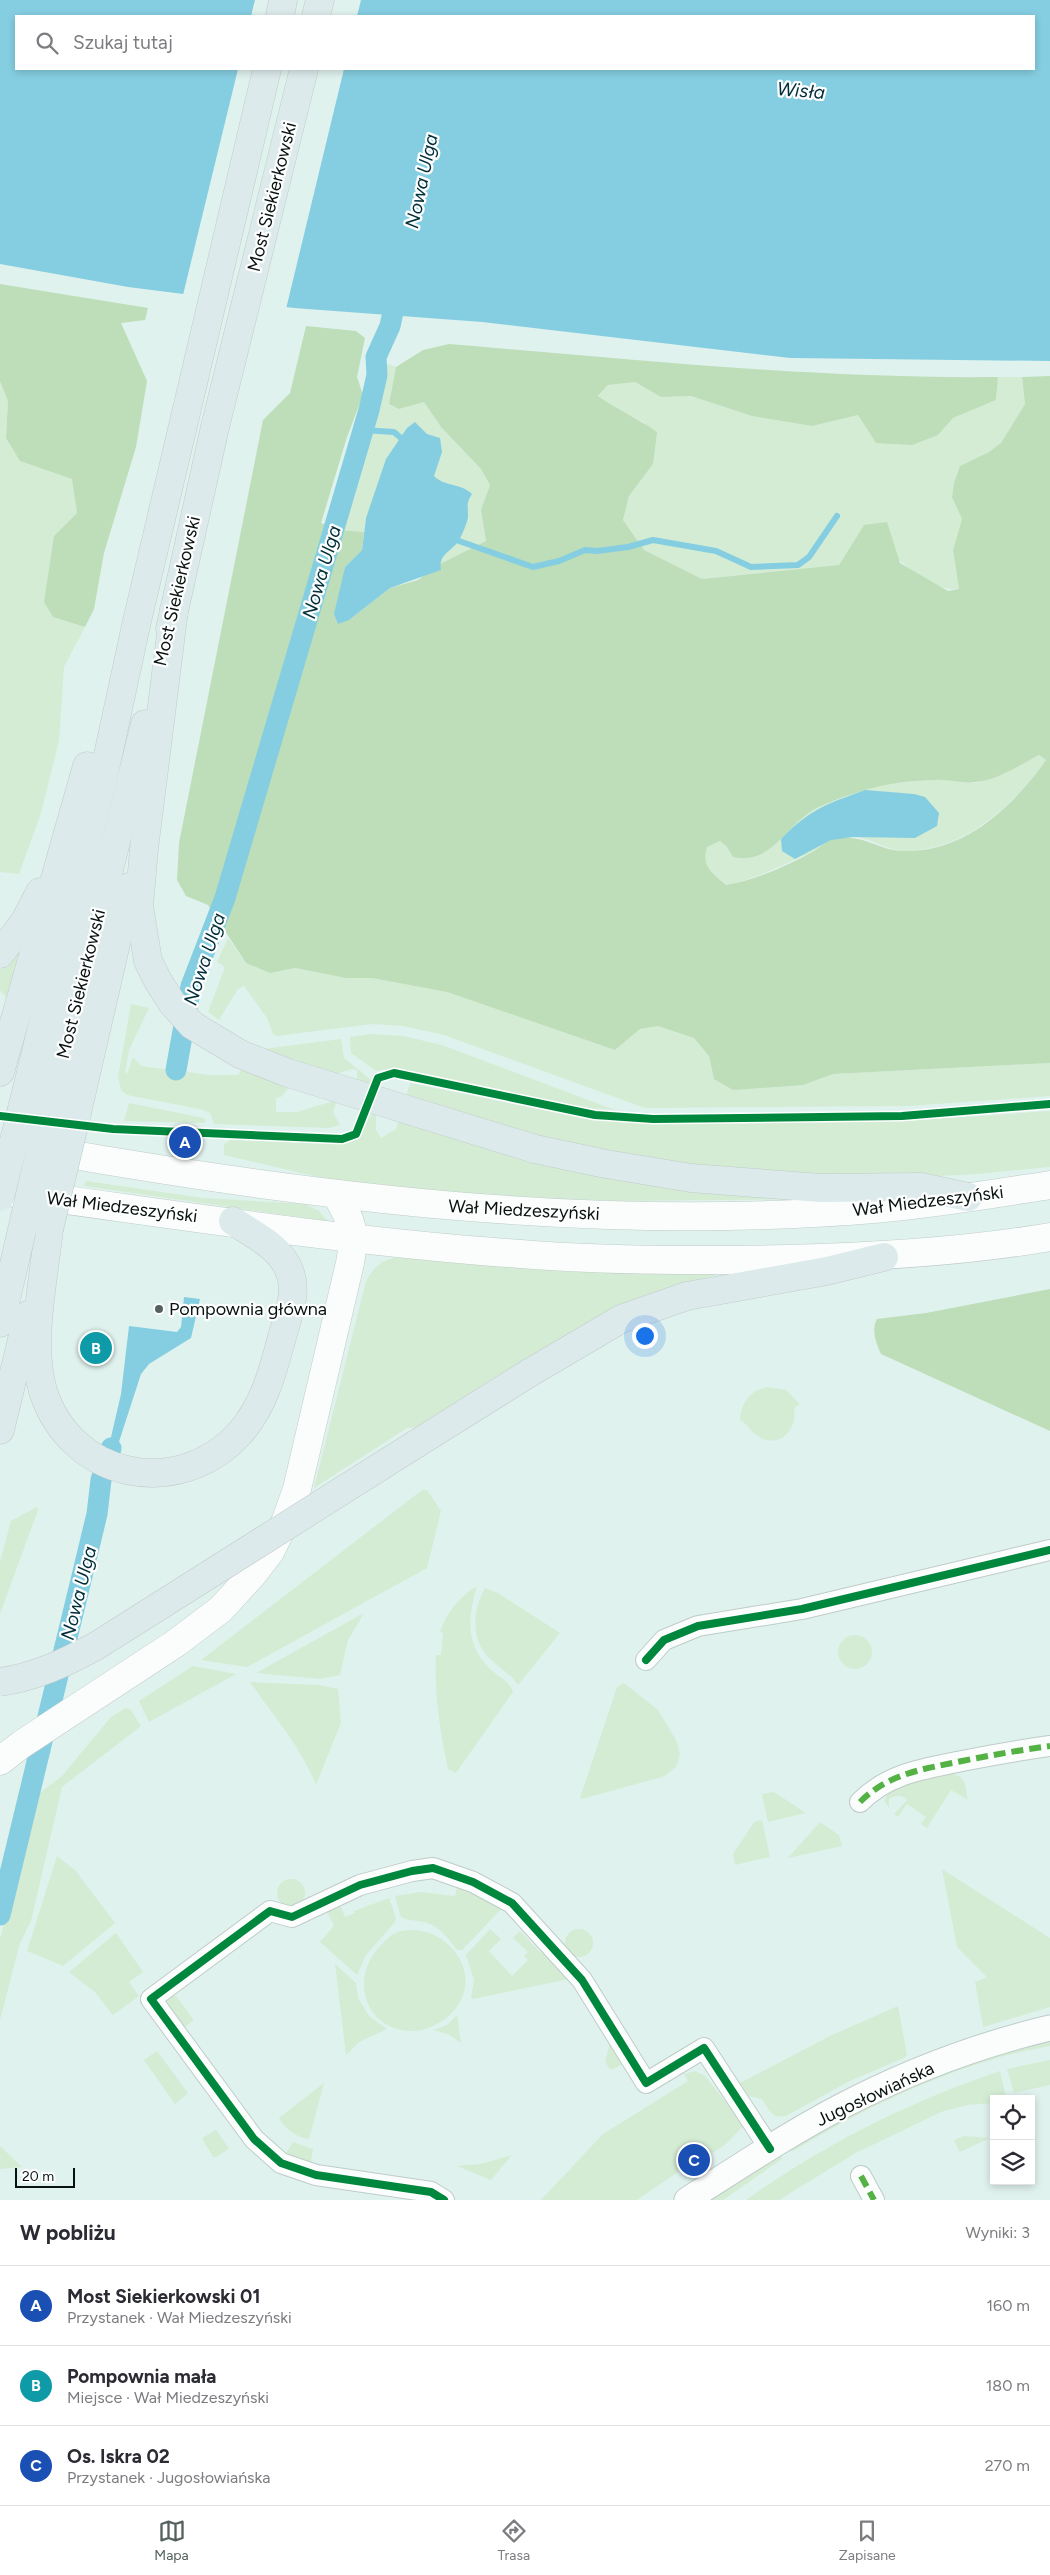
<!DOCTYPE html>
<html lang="pl">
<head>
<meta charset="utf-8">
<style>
	:root { --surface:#fff; --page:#f2f2f3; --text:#2b2b33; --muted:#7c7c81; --line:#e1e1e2; --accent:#54615e }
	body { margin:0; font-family:Figtree,sans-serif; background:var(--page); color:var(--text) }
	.controls { position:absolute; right:15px; bottom:15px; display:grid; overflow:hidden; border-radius:0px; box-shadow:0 2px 8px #0003 }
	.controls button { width:45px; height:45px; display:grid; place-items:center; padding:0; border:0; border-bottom:1px solid var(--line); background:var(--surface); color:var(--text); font:25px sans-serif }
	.scale { position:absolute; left:15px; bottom:12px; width:60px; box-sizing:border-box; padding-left:5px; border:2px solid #081311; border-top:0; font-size:14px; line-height:18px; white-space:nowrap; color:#081311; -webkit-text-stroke:4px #fefefe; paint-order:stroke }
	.you { position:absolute; left:644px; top:1335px; width:18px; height:18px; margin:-12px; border:4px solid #fff; border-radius:50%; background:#1a73e8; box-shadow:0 0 0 8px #1a73e833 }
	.badge { display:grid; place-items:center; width:32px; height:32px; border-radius:50%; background:var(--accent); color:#fff; font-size:16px; font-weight:700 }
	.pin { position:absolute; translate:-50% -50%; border:2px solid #fff; box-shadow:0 1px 5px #0006 }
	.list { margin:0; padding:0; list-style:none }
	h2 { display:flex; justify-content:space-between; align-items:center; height:65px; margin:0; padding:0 20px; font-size:21px }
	h2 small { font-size:16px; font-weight:400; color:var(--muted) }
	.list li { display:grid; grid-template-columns:32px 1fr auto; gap:15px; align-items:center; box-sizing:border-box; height:80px; padding:0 20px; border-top:1px solid var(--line) }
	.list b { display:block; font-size:19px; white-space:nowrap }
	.list p { margin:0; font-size:16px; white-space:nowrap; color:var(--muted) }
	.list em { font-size:16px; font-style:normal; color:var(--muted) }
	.icon { flex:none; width:28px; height:28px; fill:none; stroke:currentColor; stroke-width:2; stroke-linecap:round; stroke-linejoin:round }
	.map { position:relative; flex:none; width:1050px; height:2200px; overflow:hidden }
	.search { position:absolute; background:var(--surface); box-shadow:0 2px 8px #0003; left:15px; right:15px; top:15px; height:55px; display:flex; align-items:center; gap:12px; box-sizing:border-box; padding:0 18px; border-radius:0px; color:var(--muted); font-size:19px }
	.sheet { height:305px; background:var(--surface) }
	nav { display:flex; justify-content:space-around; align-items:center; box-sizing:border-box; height:70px; border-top:1px solid var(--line); background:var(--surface); font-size:14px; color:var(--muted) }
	nav a { display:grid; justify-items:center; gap:2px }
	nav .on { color:var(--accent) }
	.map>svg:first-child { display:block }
	.green { fill:#d4ecd4 }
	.forest { fill:#bddeb9; fill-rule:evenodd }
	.water { fill:#85cee1; fill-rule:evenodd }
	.pier { fill:#e0f2ee }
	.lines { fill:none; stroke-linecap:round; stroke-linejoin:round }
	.stream { stroke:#85cee1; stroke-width:6 }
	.canal { stroke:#85cee1; stroke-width:21 }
	.minor-casing { stroke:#beccc9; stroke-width:22 }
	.tertiary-casing { stroke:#beccc9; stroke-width:27 }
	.secondary-casing { stroke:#beccc9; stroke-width:29 }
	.primary-casing { stroke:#c2cbc9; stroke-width:29 }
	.minor { stroke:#fafdfc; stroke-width:20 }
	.tertiary { stroke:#fafdfc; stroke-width:25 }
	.secondary { stroke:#fafdfc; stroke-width:28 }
	.primary { stroke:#ddeaeb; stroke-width:28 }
	.primary-bridge-casing { stroke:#c2cbc9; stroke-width:29; stroke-linecap:butt }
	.primary-bridge { stroke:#ddeaeb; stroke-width:28 }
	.quiet { stroke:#54b144; stroke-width:6; stroke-dasharray:12 6; stroke-linecap:butt }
	.cycleway-casing { stroke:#fefefe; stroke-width:11 }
	.cycleway { stroke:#00873e; stroke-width:8 }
	.poi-dot { fill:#54615e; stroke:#fefefe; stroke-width:2 }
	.labels { text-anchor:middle; stroke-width:4.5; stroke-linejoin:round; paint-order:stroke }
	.street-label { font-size:18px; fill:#081311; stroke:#fefefe }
	.poi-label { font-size:18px; fill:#081311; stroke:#fefefe; text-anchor:start }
	.water-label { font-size:19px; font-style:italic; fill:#002f3b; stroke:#fefefe }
</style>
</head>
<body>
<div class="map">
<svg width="1050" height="2200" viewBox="0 0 1050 2200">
	<rect width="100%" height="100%" fill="#e0f2ee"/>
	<!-- green -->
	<g class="green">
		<polygon points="385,363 396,367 389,404 399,409 424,402 441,427 481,469 490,485 481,510 486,541 440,564 366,518 364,532 341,530"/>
		<path d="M 998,377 L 1022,377 L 1025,404 L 1001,443 L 989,452 L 960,466 L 954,483 L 952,496 L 962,519 L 953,550 L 959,589 C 927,593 885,547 864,525 L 839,565 L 702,579 L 644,550 L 623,520 L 629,496 L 653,464 L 644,422 L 620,411 L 598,397 L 608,385 L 635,382 L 661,397 L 691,396 L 752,416 L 812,426 L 858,415 L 876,443 L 938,435 L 953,418 L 996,400 Z"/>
		<polygon points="0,381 8,401 6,438 20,461 72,478 77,513 54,536 54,617 85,627 64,667 59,741 41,813 19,874 0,872"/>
		<path d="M 1039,755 L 1046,760 C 1011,807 966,850 904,851 C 887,851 870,837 853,837 C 847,837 838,842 832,844 C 796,857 763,878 726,885 C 712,873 701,866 707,847 L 720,841 L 727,847 L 818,807 L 877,785 L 909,780 L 945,779 L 976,783 L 1004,773 Z"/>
		<polygon points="228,938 246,963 270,973 295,968 346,978 372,978 447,992 615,1050 640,1029 658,1026 694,1038 709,1056 714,1079 803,1085 832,1074 1050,1063 1050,1096 909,1106 645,1108 444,1035 403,1026 373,1024 276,1036 273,1034 267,1018 244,986 238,989 219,1020 208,1012 225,967 217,962"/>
		<polygon points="23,946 8,1000 0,990 0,970"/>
		<polygon points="131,1004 149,1008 129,1050 125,1072 127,1074 133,1057 141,1066 209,1075 238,1075 241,1070 290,1086 281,1097 276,1098 276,1112 297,1112 337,1100 333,1112 340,1125 329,1128 214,1124 210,1113 204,1110 127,1095 121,1090 118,1077"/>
		<polygon points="371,1034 403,1036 442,1045 615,1110 581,1108 394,1068 376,1071 351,1053 350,1037"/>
		<polygon points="341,1039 344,1058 371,1080 367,1087 357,1084 357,1070 352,1069 327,1077 263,1049"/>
		<polygon points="410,1083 592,1120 656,1124 904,1121 1050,1111 1050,1167 977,1174 903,1178 750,1173 573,1147 405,1100"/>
		<polygon points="129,1103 204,1118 206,1121 203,1123 124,1121"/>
		<path d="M 374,1113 L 376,1114 L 376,1130 L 381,1138 L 396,1129 L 399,1120 L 816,1199 L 621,1201 L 459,1194 L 331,1180 L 224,1155 L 224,1144 L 231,1140 L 346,1144 C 368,1134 361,1124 374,1113 Z"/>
		<polygon points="86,1181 203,1198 305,1204 319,1211 328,1221 84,1186"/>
		<path d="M 401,1257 C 505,1268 609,1273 714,1273 L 716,1275 L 660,1290 L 593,1319 L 421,1427 L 407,1428 L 314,1488 L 366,1281 C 374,1266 384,1258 401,1257 Z"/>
		<path d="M 767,1387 L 786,1390 L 800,1404 L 794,1408 C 798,1427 782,1448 761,1438 C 752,1434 749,1425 740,1420 C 741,1402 750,1391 767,1387 Z"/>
		<polygon points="422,1490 427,1490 441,1511 427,1568 247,1667 201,1660"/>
		<polygon points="37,1507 38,1510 0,1614 0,1561 11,1521"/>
		<path d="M 477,1586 C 467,1620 465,1648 495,1673 C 502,1679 510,1682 513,1692 L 456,1773 L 448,1769 C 440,1731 434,1694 436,1655 L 441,1655 L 443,1633 L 440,1632 C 447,1612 458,1598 477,1586 Z"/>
		<path d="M 485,1588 L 498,1593 L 560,1633 L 518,1685 C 510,1673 499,1668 489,1658 C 470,1639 473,1610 485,1588 Z"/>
		<polygon points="364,1613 348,1640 340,1675 320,1679 256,1673"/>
		<circle cx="855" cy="1652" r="17"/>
		<polygon points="193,1666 236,1674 149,1722 139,1701"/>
		<path d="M 250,1682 L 318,1685 L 338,1689 L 341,1723 L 316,1785 C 301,1747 273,1715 250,1682 Z"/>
		<polygon points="624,1683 658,1710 676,1740 680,1754 676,1767 665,1776 582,1799 580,1798 617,1687"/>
		<polygon points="126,1708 131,1710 141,1726 62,1787 31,1921 20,1943 0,2020 0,1939 37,1795 62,1776 111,1717"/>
		<path d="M 947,1772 C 967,1777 964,1782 968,1800 L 951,1790 L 927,1828 L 921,1824 L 926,1817 L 907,1804 L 898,1817 L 894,1814 L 907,1800 C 902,1794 895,1796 889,1799 L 889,1808 L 884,1800 L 890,1790 Z"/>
		<polygon points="774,1792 806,1813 768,1822 762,1794"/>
		<polygon points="762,1820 770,1857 735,1865 733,1854 754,1822"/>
		<polygon points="820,1822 839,1835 842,1846 788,1858"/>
		<polygon points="57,1856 75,1870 115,1923 63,1966 27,1951"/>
		<polygon points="942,1869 1050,1938 1050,2007 983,2027 975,1982 987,1977 957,1947"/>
		<circle cx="291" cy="1893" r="14"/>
		<path d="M 457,1887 L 505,1905 L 462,1950 L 457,1950 C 448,1938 439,1925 424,1922 C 415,1920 410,1922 401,1917 L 395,1896 L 421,1892 L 455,1896 Z"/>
		<polygon points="389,1898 396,1918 395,1922 366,1955 357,1975 320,1942 334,1926 325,1908 339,1902 345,1917 355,1913 354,1911"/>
		<circle cx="579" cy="1943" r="14"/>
		<polygon points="490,1929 501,1939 489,1951 512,1976 528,1960 524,1956 528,1952 513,1938 520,1931 541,1953 548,1950 573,1978 473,1999 471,1997 474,1980 466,1955"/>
		<path d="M 417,1930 C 460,1936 486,1988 445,2019 C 436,2025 425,2031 413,2031 C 365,2031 349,1979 380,1946 C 385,1941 391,1934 398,1932 C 403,1930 411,1930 417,1930 Z"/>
		<polygon points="116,1933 143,1972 129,1982 139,1996 113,2015 95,1992 69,1972"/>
		<polygon points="335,1964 356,1983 358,1998 369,2016 387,2029 359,2042 346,2055"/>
		<polygon points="171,1996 176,1996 194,2020 183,2028 165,2003 165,2000"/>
		<path d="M 898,2006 L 907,2055 L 904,2058 L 850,2081 L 786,2116 C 772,2119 769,2110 762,2099 L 748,2096 L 738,2084 L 832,2035 Z"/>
		<polygon points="457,2015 461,2043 448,2034 433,2030 447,2025"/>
		<polygon points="612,2034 629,2061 611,2070 605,2062"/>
		<path d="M 1050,2042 L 1050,2046 C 1031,2050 1012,2053 994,2059 C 923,2080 856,2113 793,2151 L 788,2149 C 814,2135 839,2119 866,2106 C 925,2079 987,2057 1050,2042 Z"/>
		<polygon points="157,2051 188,2093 175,2104 144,2060"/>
		<polygon points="1050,2060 1050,2085 1014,2093 1007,2069"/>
		<polygon points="695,2071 705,2076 744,2125 726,2144 708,2156 704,2149 684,2160 681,2170 637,2200 541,2200 603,2134 688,2081 684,2074"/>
		<path d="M 1000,2071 L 1006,2097 L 994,2099 L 994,2103 L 967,2105 L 941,2112 L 854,2154 L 779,2200 L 746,2200 C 824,2144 909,2102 1000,2071 Z"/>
		<path d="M 324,2083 L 309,2139 C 297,2138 284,2128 279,2118 Z"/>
		<polygon points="216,2130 229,2148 217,2157 213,2157 202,2138"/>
		<polygon points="964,2136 990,2138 960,2152 954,2140"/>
		<polygon points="293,2142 313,2149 311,2162 286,2153"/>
		<polygon points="0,2146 22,2167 0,2169"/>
		<polygon points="512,2155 491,2180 457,2166 481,2164"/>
		<polygon points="782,2155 782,2159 723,2200 709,2200"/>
	</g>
	<!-- forest -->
	<g class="forest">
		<polygon points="0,284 148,308 145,320 121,323 147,381 136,447 104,553 94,609 85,627 53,617 44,602 54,536 77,513 72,479 20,461 6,438 8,401 0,381"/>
		<path d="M 306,326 L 356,331 L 365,338 L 357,377 L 363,395 L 347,437 L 321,523 L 341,530 L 364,532 L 362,550 L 345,567 L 342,584 L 349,620 L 390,588 L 418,580 L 440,564 L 486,541 L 481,510 L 490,485 L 481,469 L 441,427 L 424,402 L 399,409 L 389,404 L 396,367 L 423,350 L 449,344 C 631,359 814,379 998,377 L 996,400 L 953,418 L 938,435 L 912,445 L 876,443 L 858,415 L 812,426 L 752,416 L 691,396 L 661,397 L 635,382 L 608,385 L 598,396 C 617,410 638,418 657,432 L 653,464 L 629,496 L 623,520 L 644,550 L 702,579 L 839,565 L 864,525 L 887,522 L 900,563 L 948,591 L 959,589 L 953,550 L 962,519 L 952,497 L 954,483 L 960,466 L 989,452 L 1001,443 L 1025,404 L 1022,377 L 1050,376 L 1050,1063 L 833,1074 L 803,1085 L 733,1090 L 714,1079 L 709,1056 L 694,1038 L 658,1026 L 640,1029 L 615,1050 L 447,992 L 372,978 L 346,978 L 295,968 L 270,973 L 246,963 L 208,905 L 186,896 L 177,880 L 179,843 L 263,420 L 290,393 ZM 1039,755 L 1046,760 C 1012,807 966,852 904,851 C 878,851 864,833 834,839 C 826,841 821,847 814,851 C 787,866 756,880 726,885 C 712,873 701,866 707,847 L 720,841 L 727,847 L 733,857 C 774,866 787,820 821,806 C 862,789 889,781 935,780 C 948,779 963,784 976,782 C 998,780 1020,765 1039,755 Z"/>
		<path d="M 1050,1289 L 1050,1431 L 881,1354 C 876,1343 871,1330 877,1319 L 926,1313 Z"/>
	</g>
	<!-- water -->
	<g class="water">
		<path d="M 0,0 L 1050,0 L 1050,361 L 790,358 L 482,322 L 294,308 L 128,287 L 0,264 ZM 16,16 L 1034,16 L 1034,69 L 16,69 Z"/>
		<path d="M 415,422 L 427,434 L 440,438 L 442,452 L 434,476 C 445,487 461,483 472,494 C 466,503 468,506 468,516 C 468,522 461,537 458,542 C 450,552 438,555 441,570 L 390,588 L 349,620 L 338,624 L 334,614 L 345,567 L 362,550 L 366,518 L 386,459 L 407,428 Z"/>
		<path d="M 865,790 L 914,794 L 925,797 L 939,813 L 937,826 L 915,838 L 853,837 L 831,840 L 795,859 L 782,851 L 781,839 C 810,809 827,804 865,790 Z"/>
		<polygon points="184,1297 200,1299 191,1338 149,1364 141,1374 115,1454 108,1450 121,1394 129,1326 177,1332 181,1327"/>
	</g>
	<!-- pier -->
	<g class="pier">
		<polygon points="255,0 361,0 357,16 251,16"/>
		<polygon points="238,69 344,69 286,309 183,295"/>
	</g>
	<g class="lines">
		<!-- stream -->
		<g class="stream">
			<polyline points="362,430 394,432 401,438"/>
			<polyline points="459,541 533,567 559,561 585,550 597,551 628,547 653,540 716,551 751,567 798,565 809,557 837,516"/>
		</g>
		<!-- canal -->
		<g class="canal">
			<polyline points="176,1070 191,986 225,898 369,410 377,375 376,357 390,326 398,289"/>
			<polyline points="0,1915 97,1514 101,1480 111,1448"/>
		</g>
		<defs>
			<g id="minor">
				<polyline points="646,1660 664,1640 698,1626 802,1609 1050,1550"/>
				<path d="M 860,1802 C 889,1773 924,1769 962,1761 C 992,1755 1021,1750 1050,1746"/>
				<polyline points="861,2176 874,2200"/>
				<polyline points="444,2200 431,2192 316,2175 281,2163 254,2139 151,1999 270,1911 292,1917 360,1885 412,1871 433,1868 473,1882 512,1903 582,1980 646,2083 704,2048 770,2149"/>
			</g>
			<path id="tertiary" d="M 687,2200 C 737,2168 787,2135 840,2107 C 905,2073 978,2045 1050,2028"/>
			<g id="secondary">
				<path d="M 45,1150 C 318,1198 596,1232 874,1209 C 933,1204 992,1194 1050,1185"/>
				<path d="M 0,1191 C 173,1214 347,1242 521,1254 C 609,1261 698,1261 786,1259 C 875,1257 962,1252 1050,1237"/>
				<path d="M 0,1761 L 22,1744 L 176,1643 L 221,1609 L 253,1574 L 270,1552 L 286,1520 L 297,1489 L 350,1263 C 356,1230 352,1222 336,1194"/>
			</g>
			<g id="primary">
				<polyline points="280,16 283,0"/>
				<polyline points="316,16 320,0"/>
				<polyline points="174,610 144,849 139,906 148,961 158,981 172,1003 192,1025 240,1054 288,1073 535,1149 606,1164 691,1178 821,1188 921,1187 968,1197"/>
				<polyline points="170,629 215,427 304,69"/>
				<polyline points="0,954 25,921 40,892"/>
				<polyline points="0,1072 87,766"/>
				<polyline points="22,1109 103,778 137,621 267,69"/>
				<polyline points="49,1113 145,724"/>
				<polyline points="76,1117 129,887"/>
				<path d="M 49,1229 C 44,1278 29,1343 43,1391 C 71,1479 178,1501 240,1433 C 264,1406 273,1371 282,1337 C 289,1313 300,1287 286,1264 C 276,1245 251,1233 233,1221"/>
				<polyline points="0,1323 7,1295"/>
				<polyline points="0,1430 28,1315"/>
				<polyline points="416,1444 526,1375 621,1319 687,1296 827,1271 884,1257"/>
			</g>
		</defs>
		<!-- minor casing -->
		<use href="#minor" class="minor-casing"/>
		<!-- tertiary casing -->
		<use href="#tertiary" class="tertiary-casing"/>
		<!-- secondary casing -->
		<use href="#secondary" class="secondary-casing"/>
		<!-- primary casing -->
		<use href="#primary" class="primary-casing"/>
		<!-- minor -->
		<use href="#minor" class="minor"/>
		<!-- tertiary -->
		<use href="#tertiary" class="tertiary"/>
		<!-- secondary -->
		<use href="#secondary" class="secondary"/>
		<!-- primary -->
		<use href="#primary" class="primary"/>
		<defs>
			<g id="primary-bridge">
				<polyline points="0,1197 22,1109"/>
				<polyline points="49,1229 76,1117"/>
				<polyline points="7,1295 49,1113"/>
				<path d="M 0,1682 C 35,1677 65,1663 96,1646 L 416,1444"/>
			</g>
		</defs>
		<!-- primary-bridge casing -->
		<use href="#primary-bridge" class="primary-bridge-casing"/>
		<!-- primary-bridge -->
		<use href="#primary-bridge" class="primary-bridge"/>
		<!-- quiet -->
		<g class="quiet">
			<path d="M 860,1802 C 889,1773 924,1769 962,1761 C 992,1755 1021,1750 1050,1746"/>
			<polyline points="861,2176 874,2200"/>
		</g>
		<defs>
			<g id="cycleway">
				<polyline points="0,1116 113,1129 342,1139 356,1134 378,1078 394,1073 595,1115 653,1119 902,1116 1050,1104"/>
				<polyline points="646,1660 664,1640 698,1626 802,1609 1050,1550"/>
				<polyline points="444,2200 431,2192 316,2175 281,2163 254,2139 151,1999 270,1911 292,1917 360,1885 412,1871 433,1868 473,1882 512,1903 582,1980 646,2083 704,2048 770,2149"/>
			</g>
		</defs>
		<!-- cycleway casing -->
		<use href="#cycleway" class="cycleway-casing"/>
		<!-- cycleway -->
		<use href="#cycleway" class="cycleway"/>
	</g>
	<!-- markers -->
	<circle class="poi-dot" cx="159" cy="1309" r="5"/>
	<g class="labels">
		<!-- street labels -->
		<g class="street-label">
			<text transform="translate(272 197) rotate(-76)" y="6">Most Siekierkowski</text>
			<text transform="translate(177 591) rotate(-77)" y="6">Most Siekierkowski</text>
			<text transform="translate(81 984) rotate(-76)" y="6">Most Siekierkowski</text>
			<text transform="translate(928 1201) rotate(-7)" y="6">Wał Miedzeszyński</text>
			<text transform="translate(122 1207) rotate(7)" y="6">Wał Miedzeszyński</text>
			<text transform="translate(524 1210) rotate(3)" y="6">Wał Miedzeszyński</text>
			<text transform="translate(875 2094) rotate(-25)" y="6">Jugosłowiańska</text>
		</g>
		<!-- poi labels -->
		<g class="poi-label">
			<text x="169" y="1315">Pompownia główna</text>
		</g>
		<!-- water labels -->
		<g class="water-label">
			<text transform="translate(801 90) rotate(5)" y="7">Wisła</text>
			<text transform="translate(421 181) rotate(-78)" y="7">Nowa Ulga</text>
			<text transform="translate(321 572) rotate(-74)" y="7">Nowa Ulga</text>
			<text transform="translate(204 959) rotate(-72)" y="7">Nowa Ulga</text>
			<text transform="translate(78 1593) rotate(-76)" y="7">Nowa Ulga</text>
		</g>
	</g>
</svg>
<div class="controls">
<button><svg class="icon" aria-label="locate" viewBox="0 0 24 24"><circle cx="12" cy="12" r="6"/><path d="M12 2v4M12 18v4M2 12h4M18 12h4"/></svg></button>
<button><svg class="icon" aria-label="layers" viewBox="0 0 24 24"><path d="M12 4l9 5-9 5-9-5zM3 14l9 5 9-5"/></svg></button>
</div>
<div class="scale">20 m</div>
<div class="you"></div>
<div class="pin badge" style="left:185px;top:1142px;background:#1a4fb4">A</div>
<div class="pin badge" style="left:96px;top:1348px;background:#0f9aa8">B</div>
<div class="pin badge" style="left:694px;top:2160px;background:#1a4fb4">C</div>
<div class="search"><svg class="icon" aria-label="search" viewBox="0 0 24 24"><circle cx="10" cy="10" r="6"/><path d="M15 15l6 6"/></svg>Szukaj tutaj</div>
</div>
<section class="sheet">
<h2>W pobliżu<small>Wyniki: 3</small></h2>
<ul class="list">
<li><span class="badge" style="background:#1a4fb4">A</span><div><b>Most Siekierkowski 01</b><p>Przystanek · Wał Miedzeszyński</p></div><em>160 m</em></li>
<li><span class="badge" style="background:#0f9aa8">B</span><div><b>Pompownia mała</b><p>Miejsce · Wał Miedzeszyński</p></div><em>180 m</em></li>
<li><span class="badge" style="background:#1a4fb4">C</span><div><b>Os. Iskra 02</b><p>Przystanek · Jugosłowiańska</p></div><em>270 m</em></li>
</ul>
</section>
<nav>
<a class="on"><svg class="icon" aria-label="map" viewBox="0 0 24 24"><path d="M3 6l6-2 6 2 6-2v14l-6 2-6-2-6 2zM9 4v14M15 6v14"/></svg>Mapa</a>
<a><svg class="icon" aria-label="directions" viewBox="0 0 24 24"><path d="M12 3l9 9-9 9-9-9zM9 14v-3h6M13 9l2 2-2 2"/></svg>Trasa</a>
<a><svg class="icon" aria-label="saved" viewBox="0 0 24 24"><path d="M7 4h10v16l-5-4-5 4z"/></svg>Zapisane</a>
</nav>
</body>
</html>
